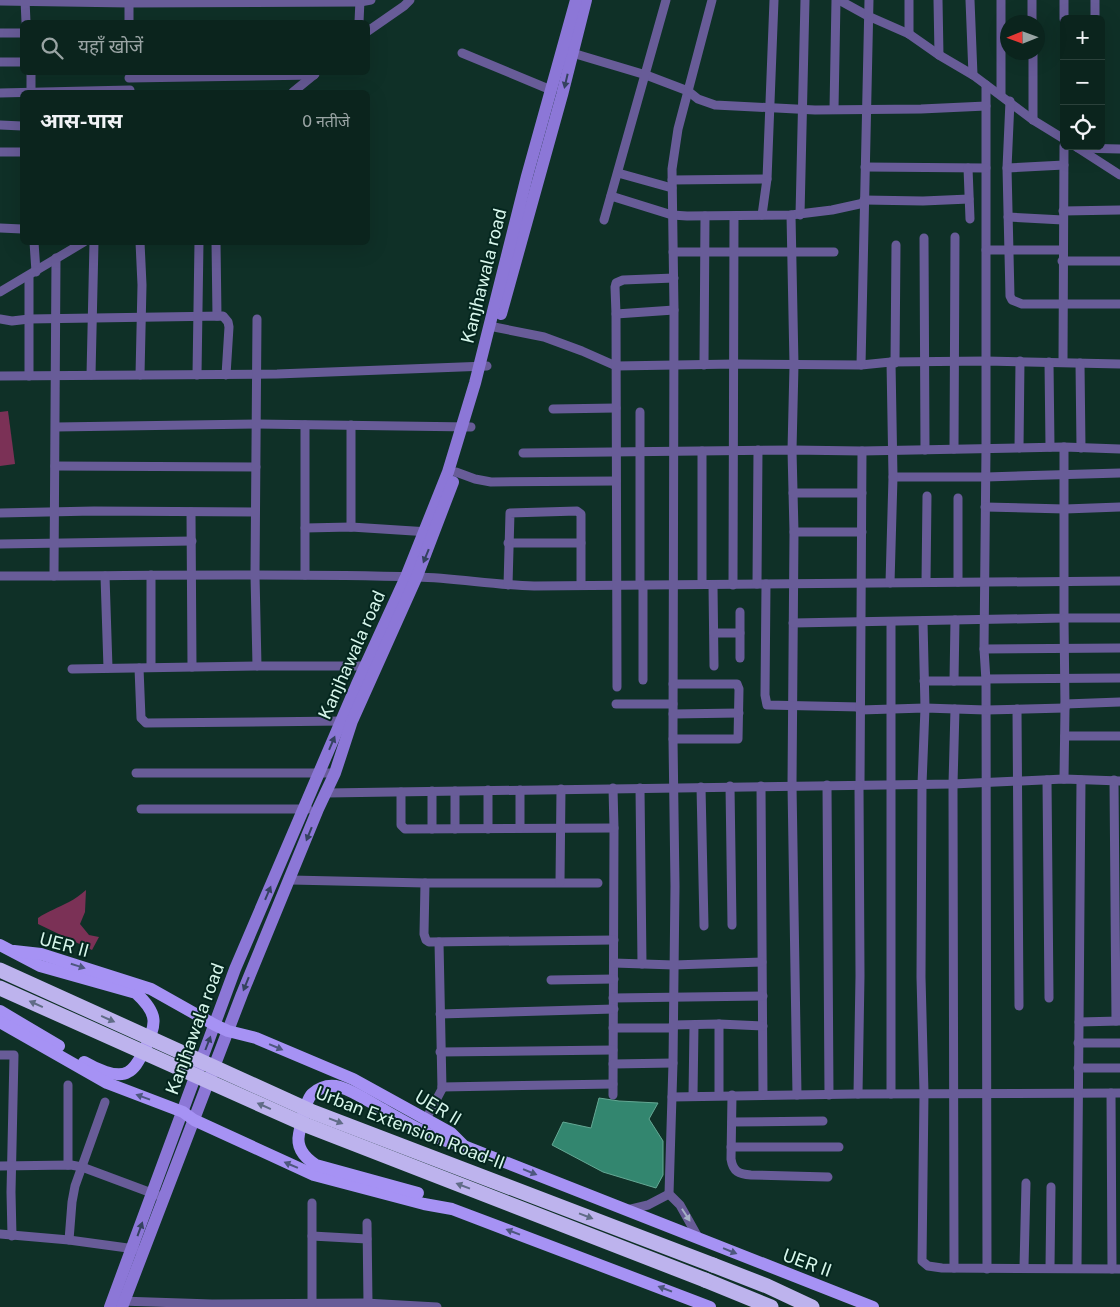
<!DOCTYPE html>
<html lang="hi">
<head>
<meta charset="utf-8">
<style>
	:root { --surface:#0b241d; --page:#19302a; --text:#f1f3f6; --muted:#9aa4a4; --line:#2b413b }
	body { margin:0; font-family:"Public Sans","Noto Sans Devanagari",sans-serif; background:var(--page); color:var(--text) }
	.controls { position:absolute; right:15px; top:15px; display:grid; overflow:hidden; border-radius:8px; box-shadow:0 5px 20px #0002 }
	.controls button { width:45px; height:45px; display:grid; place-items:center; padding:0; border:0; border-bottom:1px solid var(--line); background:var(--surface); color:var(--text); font:25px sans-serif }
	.compass { position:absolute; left:1000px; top:15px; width:45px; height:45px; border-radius:50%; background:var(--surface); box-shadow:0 5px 20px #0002; rotate:269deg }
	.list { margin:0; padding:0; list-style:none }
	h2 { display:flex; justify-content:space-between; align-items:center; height:65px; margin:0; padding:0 20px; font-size:21px }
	h2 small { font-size:16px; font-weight:400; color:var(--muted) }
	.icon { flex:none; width:28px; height:28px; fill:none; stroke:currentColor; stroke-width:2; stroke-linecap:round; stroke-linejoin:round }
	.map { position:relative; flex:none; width:1120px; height:1307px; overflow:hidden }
	.search { position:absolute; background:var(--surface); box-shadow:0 5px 20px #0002; left:20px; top:20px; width:350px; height:55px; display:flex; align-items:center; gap:12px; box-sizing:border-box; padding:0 18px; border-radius:8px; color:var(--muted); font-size:19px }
	.panel { position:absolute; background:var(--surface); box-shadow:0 5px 20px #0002; left:20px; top:90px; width:350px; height:155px; border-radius:8px }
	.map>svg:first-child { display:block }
	.green { fill:#7b3156 }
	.water { fill:#33866f; stroke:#64a894 }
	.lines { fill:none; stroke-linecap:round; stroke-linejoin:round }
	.street { stroke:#685c98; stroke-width:9 }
	.secondary { stroke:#8c77d7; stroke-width:12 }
	.primary { stroke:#a692f4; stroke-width:12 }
	.highway { stroke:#bdb3ed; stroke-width:15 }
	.highway-bridge { stroke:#bdb3ed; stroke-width:15 }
	.oneway { fill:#34425f }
	.oneway2 { fill:#4d577e }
	.oneway3 { fill:#606c86 }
	.oneway4 { fill:#a5b1c6 }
	.labels { text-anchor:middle; stroke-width:4; stroke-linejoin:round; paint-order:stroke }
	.street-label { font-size:18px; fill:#d7f6eb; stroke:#04261e }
</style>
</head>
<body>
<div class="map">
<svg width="1120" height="1307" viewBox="0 0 1120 1307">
	<rect width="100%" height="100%" fill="#0f3027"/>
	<!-- green -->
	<g class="green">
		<polygon points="8,411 15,464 0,466 0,412"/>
		<path d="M 86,890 L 85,912 L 80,924 L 89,935 L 99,937 L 92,950 L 38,924 L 38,918 C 48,911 58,908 69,902 C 75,899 81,894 86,890 Z"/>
	</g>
	<!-- water -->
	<polygon class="water" points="599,1098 619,1101 658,1103 649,1119 663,1141 663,1175 656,1188 603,1172 552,1145 563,1122 591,1128"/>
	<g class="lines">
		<!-- street -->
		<g class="street">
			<polyline points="25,0 26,22"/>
			<polyline points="129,0 129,22"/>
			<polyline points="839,0 868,16 909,34 939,55 973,75 1033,120 1064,139"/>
			<polyline points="909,0 909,34"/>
			<polyline points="938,0 939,55"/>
			<polyline points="970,0 973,75"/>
			<polyline points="1032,0 1032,22"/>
			<polyline points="1064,0 1064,19"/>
			<polyline points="1095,0 1095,19"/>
			<polyline points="0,1 129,3 360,2 371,0"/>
			<polyline points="359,22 360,0"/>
			<polyline points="368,31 404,6 410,0"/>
			<polyline points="0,33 22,33"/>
			<polyline points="569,52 646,75 688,91 698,99 715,105 815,110 921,109 986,106"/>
			<polyline points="1033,52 1033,120"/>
			<polyline points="462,53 551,90"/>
			<polyline points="0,62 22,62"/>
			<polyline points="129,78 314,75"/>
			<polyline points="986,85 986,448 984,649 986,681 987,1269"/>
			<polyline points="31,92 31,72"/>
			<polyline points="293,92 315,74"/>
			<polyline points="0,93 130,90"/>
			<polyline points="1001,94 1001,0"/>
			<polyline points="1010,101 1007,168 1010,296 1012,300 1022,304 1120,304"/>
			<polyline points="834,109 836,0"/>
			<polyline points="0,125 22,126"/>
			<polyline points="1075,146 1120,175"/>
			<polyline points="1078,148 1120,149"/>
			<polyline points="0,152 22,152"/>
			<polyline points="865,167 986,168"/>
			<polyline points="968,168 970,219"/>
			<polyline points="1007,168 1064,165"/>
			<polyline points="618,173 672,188"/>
			<polyline points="672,180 767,179"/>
			<polyline points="611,196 672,215 687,216 791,215 832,210 864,203"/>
			<polyline points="864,200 923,201 969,199"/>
			<polyline points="1063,211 1120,210"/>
			<polyline points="762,215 767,179 774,0"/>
			<polyline points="791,215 794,365 792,450 794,532 792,785 797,1095"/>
			<polyline points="800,215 805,0"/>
			<polyline points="1008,217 1063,220"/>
			<polyline points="604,220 666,0"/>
			<polyline points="0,228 22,229"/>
			<polyline points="924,238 925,450"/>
			<polyline points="34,242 36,272"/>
			<polyline points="140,242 142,285 140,375"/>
			<polyline points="216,242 217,316"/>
			<polyline points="986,250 1062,250"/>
			<polyline points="673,252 834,252"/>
			<polyline points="1062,261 1120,261"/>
			<polyline points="29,276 29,376"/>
			<polyline points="0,292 84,242"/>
			<polyline points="616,314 674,310"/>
			<polyline points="0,319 12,321 29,319 223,316 228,322 229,327 226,375"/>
			<polyline points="489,326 544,337 582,351 616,366 735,364 861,365 891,362 986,361 1120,364"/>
			<polyline points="1049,362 1050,447"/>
			<polyline points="1063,362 1064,146"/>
			<polyline points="895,363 896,245"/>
			<polyline points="1080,363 1081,448"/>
			<polyline points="704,365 705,216"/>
			<polyline points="861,365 869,0"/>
			<polyline points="91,375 94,242"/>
			<polyline points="197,375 199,242"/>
			<polyline points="0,376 277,374 487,366"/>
			<polyline points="553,409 616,408"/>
			<polyline points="640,412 640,585"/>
			<polyline points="56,427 256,424 471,427"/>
			<polyline points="1019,448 1020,361"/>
			<polyline points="954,449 955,237"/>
			<polyline points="523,453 792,450 862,451 1064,447 1120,449"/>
			<polyline points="55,466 256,467"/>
			<polyline points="456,472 475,479 491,482 616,481"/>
			<polyline points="893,477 986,477 1120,473"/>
			<polyline points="793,493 862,493"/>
			<polyline points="958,498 958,582"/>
			<polyline points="985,507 1065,509 1120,507"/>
			<polyline points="191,512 192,667"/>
			<polyline points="0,513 94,511 255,512"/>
			<polyline points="351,527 351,425"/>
			<polyline points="305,528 351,527 429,532"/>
			<polyline points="794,532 862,532"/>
			<polyline points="508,543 581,543"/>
			<polyline points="0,544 192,541"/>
			<polyline points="151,575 151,667"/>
			<polyline points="305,575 305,425"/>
			<path d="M 0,576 C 139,576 278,573 417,577 C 456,578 494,585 534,586 L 1120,581"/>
			<polyline points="54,576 56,258"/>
			<polyline points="105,576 108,668"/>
			<polyline points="926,582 927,496"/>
			<polyline points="890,583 893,477 891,362"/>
			<polyline points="702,584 702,451"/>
			<polyline points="757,584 758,450"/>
			<polyline points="766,584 765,695 767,705 860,707"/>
			<polyline points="508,585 510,513 577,511 581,514 581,585"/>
			<polyline points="713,585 714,666"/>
			<polyline points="733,585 734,216"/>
			<polyline points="740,612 740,658"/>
			<polyline points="923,621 925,708 922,784 921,977 924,1093 922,1261 928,1266 942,1268 1120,1269"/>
			<polyline points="793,623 1064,618 1064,447"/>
			<polyline points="714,633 740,633"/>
			<polyline points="984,649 1120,648"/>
			<polyline points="257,666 255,575 257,319"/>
			<polyline points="139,668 141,718 146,723 344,721"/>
			<polyline points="72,669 257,666 369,666"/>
			<polyline points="986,679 1120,678"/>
			<polyline points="643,680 643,586"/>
			<polyline points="924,681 986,681"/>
			<polyline points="954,681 955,620"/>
			<polyline points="673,684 737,684 739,689 738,739 673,739"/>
			<polyline points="617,687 616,314 615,287 616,283 623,280 674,278"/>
			<polyline points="616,704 673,704"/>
			<polyline points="1065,704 1120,702"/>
			<polyline points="1017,709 1019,1006"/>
			<polyline points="860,710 925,708 986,710 1065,708"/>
			<polyline points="673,714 739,713"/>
			<polyline points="1065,736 1120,736"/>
			<polyline points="136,773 335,773"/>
			<polyline points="1064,779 1065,708 1064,618 1120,618"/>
			<polyline points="1047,780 1049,998"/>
			<polyline points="1114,780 1116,1021"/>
			<polyline points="827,785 829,1095"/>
			<polyline points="860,785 862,451"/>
			<polyline points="730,786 732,925"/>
			<polyline points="761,786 763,1095"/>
			<polyline points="701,787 704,926"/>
			<polyline points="613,788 614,828 613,1095"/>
			<polyline points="640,788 642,964"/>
			<polyline points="432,791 432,829"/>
			<polyline points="455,791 455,829"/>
			<polyline points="401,792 401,825 405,829 614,828"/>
			<polyline points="327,793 953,784 1064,779 1120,781"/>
			<polyline points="141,809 308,809"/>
			<polyline points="520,828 520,790"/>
			<polyline points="488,829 488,790"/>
			<polyline points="291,880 425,883 598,883"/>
			<polyline points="560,882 561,789"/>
			<polyline points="425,883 424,934 426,940 429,942 614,940"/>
			<polyline points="614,963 674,965 762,962"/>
			<polyline points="551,980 614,979"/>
			<polyline points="613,998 763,996"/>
			<polyline points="440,1014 614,1009"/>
			<polyline points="1079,1022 1120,1021"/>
			<polyline points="719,1024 719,1095"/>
			<polyline points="673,1025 719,1024 763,1026"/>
			<polyline points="613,1028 673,1028"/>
			<polyline points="1078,1043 1120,1043"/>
			<polyline points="440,1052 613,1050"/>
			<polyline points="0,1055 14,1055 11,1192 12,1236"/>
			<polyline points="613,1064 673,1063"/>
			<polyline points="1078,1068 1120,1068"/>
			<polyline points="68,1085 68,1165"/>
			<polyline points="442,1087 613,1084"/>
			<polyline points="1111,1093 1112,1269"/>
			<polyline points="858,1094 860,976 859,785"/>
			<polyline points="891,1094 891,622"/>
			<path d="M 732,1095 L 731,1159 C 733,1172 739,1174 751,1175 L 828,1177"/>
			<polyline points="693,1096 694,1025"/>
			<polyline points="672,1097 858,1094 1120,1093"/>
			<polyline points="426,1119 442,1089 439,942"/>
			<polyline points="732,1122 823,1121"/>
			<polyline points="731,1147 839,1147"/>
			<polyline points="0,1166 71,1165 82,1167 157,1195"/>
			<polyline points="627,1210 648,1205 669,1194"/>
			<polyline points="367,1223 368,1303"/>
			<polyline points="0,1234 69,1240 135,1249"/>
			<polyline points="312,1236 367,1239"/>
			<polyline points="699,1239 680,1205 669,1194 673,1063 675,886 673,739 674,310 672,169 678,129 712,0"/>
			<polyline points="69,1240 72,1202 75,1186 105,1102"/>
			<polyline points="1024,1267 1026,1183"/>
			<polyline points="1050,1267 1051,1187"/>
			<polyline points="954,1268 953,784 955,709"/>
			<polyline points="1077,1268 1081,780"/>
			<polyline points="120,1301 212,1304 365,1303 437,1307"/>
			<polyline points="312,1304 312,1203"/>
		</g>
		<!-- secondary -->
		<g class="secondary">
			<polyline points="501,314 562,95 586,0"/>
			<polyline points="110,1307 235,969 357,684 406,577 448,472 475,383 527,176 576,0"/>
			<polyline points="122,1307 242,994 318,809 335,773 352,721 417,576 453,482"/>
		</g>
		<!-- primary -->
		<g class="primary">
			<path d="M 0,945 L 40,966 L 136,993 C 160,1015 156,1024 144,1051 C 140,1058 136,1068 128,1072 C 117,1079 94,1068 84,1062"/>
			<polyline points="14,951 41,954 151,989 215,1025 228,1031 256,1038 353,1079 451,1133 464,1146 873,1307"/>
			<polyline points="0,1011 59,1046"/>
			<polyline points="0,1022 107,1083 183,1112 194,1120 314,1175 424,1204 452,1209 710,1307"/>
			<path d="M 418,1193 L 316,1165 C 305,1158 296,1148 299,1134 C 301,1124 305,1101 312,1094 C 320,1087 329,1084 340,1087 C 353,1091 365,1099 377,1106 C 405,1122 432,1139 464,1146"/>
		</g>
		<!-- highway -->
		<g class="highway">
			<polyline points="713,1265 767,1286 812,1307"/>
			<polyline points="705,1280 771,1307"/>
		</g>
		<!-- highway-bridge -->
		<g class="highway-bridge">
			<polyline points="0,970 313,1112 713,1265"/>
			<polyline points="0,988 306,1125 705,1280"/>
		</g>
	</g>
	<!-- one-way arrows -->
	<defs><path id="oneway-solid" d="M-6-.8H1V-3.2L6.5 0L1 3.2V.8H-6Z" transform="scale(1.25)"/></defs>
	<g class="oneway">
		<use href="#oneway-solid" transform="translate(566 81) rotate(103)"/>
		<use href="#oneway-solid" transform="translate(426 556) rotate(112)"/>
		<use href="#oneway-solid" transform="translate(332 743) rotate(-67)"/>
		<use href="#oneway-solid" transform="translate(309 834) rotate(112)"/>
		<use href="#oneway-solid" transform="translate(268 893) rotate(-67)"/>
		<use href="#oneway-solid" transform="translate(246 984) rotate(112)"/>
		<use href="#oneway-solid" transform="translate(208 1043) rotate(-69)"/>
		<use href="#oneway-solid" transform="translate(140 1229) rotate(-70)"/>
	</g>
	<g class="oneway2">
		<use href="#oneway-solid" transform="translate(78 966) rotate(17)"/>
		<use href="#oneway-solid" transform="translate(276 1047) rotate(23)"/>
		<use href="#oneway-solid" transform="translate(143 1097) rotate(-160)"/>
		<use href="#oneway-solid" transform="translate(291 1165) rotate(-157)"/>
		<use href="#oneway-solid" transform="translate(530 1172) rotate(22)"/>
		<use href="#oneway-solid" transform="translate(513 1232) rotate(-159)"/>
		<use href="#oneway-solid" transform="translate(730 1251) rotate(22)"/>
		<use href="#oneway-solid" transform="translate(665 1289) rotate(-159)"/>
	</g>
	<g class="oneway3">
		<use href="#oneway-solid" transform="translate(36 1004) rotate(-156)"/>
		<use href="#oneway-solid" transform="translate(108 1019) rotate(24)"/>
		<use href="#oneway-solid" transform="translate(264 1106) rotate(-156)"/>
		<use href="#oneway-solid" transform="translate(336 1121) rotate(21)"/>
		<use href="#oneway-solid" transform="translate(463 1186) rotate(-159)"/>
		<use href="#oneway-solid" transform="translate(586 1216) rotate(21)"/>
	</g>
	<use class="oneway4" href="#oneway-solid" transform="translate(686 1215) rotate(57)"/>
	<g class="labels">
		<!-- street labels -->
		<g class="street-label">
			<text transform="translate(484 276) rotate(-76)" y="6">Kanjhawala road</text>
			<text transform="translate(352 655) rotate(-66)" y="6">Kanjhawala road</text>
			<text transform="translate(64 945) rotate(15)" y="6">UER II</text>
			<text transform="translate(195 1029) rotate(-70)" y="6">Kanjhawala road</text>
			<text transform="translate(438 1108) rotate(31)" y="6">UER II</text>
			<text transform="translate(410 1128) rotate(21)" y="6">Urban Extension Road-II</text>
			<text transform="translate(807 1263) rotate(20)" y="6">UER II</text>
		</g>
	</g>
</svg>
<div class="controls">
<button>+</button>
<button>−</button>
<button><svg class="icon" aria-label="locate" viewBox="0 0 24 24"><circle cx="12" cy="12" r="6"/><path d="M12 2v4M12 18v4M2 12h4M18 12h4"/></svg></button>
</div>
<svg class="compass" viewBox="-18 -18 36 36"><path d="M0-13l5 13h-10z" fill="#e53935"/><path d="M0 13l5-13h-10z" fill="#9aa4a4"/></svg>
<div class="search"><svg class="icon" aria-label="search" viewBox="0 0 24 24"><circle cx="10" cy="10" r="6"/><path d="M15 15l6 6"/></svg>यहाँ खोजें</div>
<section class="panel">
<h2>आस-पास<small>0 नतीजे</small></h2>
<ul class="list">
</ul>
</section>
</div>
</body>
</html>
